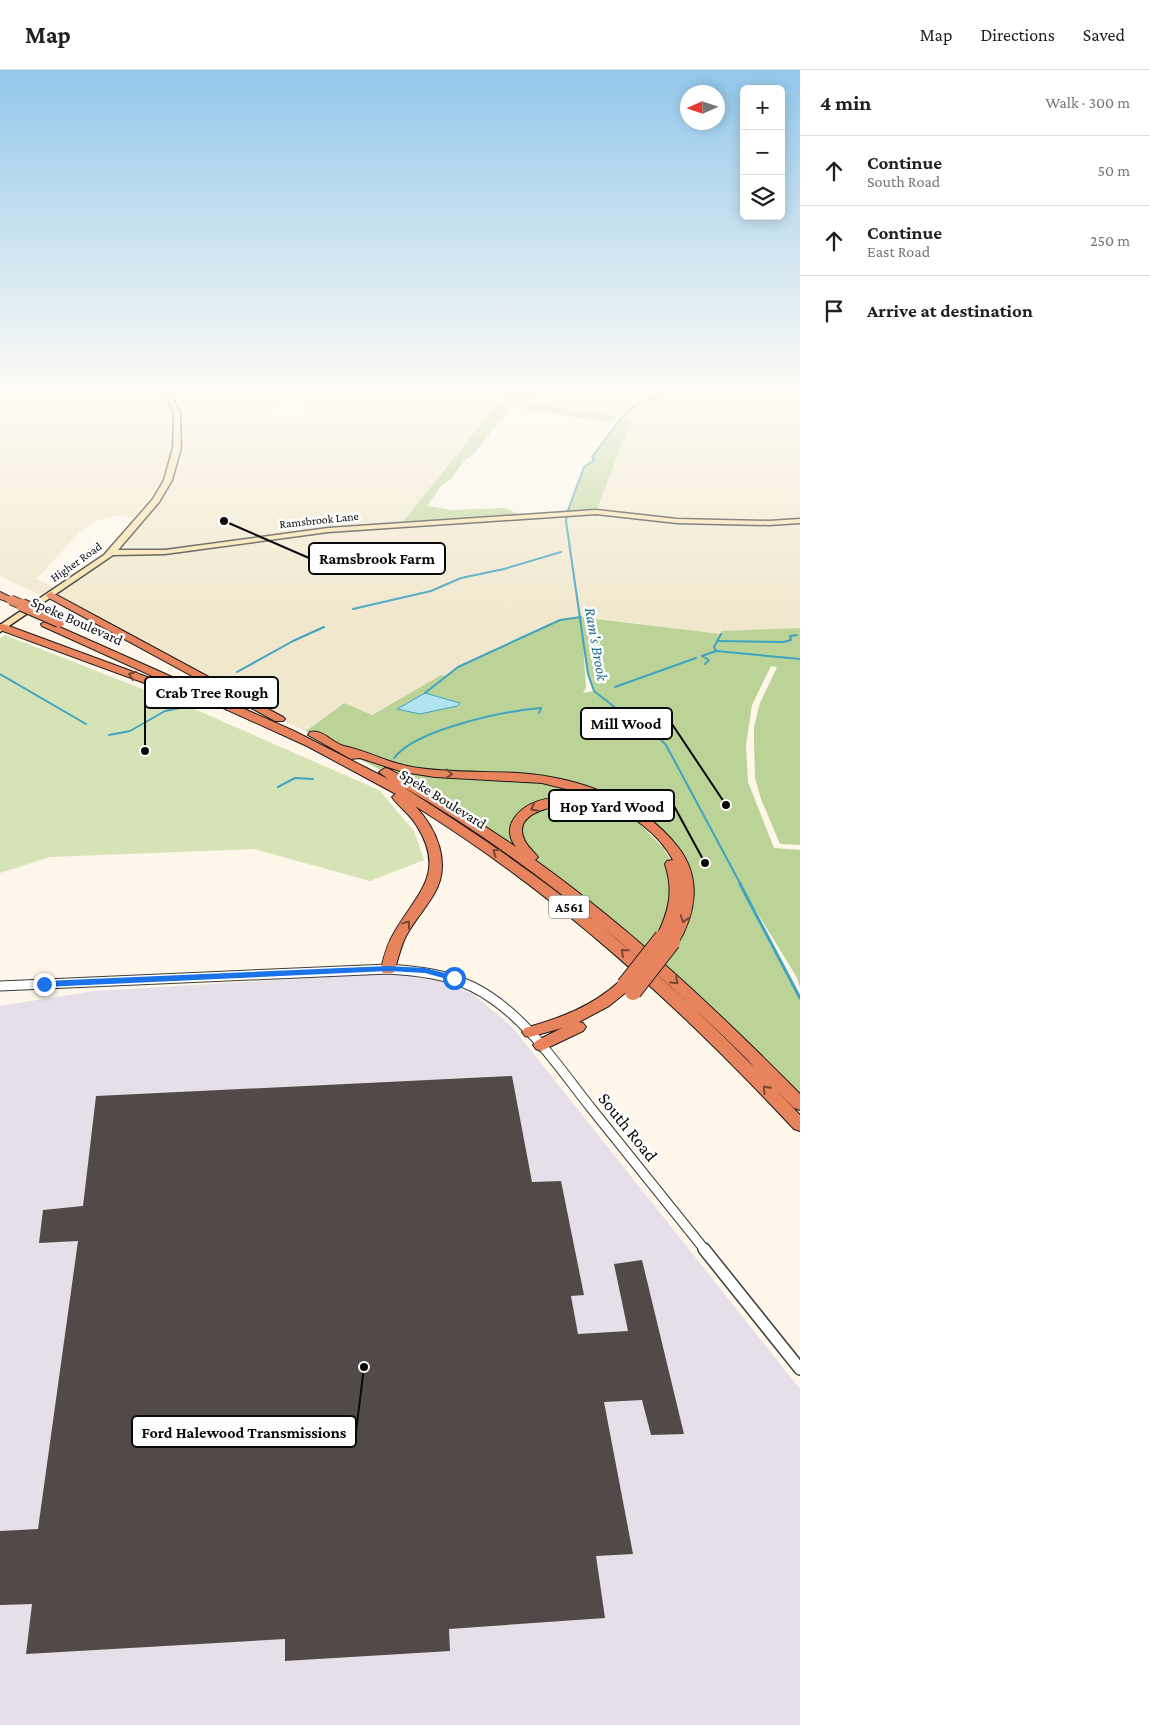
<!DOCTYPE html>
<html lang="en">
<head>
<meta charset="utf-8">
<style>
	:root { --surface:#fff; --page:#f6f6f6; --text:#202124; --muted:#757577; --line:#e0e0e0 }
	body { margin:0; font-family:"Crimson Pro",serif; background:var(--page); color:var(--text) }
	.controls { position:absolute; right:15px; top:15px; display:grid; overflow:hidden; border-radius:8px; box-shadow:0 2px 12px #0003 }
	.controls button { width:45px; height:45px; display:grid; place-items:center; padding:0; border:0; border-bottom:1px solid var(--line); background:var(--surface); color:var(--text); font:25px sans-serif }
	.compass { position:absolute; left:680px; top:15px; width:45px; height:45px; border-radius:50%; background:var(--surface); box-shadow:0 2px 12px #0003; rotate:267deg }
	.stop { position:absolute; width:15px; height:15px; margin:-11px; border:4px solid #1a73e8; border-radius:50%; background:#fff }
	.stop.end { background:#1a73e8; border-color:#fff; box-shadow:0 1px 5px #0008 }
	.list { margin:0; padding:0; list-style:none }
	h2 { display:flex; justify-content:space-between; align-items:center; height:65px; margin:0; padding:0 20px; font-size:21px }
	h2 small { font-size:16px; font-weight:400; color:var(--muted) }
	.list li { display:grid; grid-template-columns:32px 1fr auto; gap:15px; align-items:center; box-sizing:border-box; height:70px; padding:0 20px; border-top:1px solid var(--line) }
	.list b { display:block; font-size:19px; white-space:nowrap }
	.list p { margin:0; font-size:16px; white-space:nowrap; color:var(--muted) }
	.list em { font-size:16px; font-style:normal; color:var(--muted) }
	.icon { flex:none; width:28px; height:28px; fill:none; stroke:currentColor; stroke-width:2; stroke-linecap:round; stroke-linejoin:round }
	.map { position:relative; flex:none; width:800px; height:1655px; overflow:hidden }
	header { display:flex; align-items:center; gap:30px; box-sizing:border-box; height:70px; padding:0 25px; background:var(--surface); border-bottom:1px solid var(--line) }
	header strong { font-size:24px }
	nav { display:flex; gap:28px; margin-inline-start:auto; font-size:18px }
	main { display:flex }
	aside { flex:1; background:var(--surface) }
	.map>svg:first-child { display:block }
	.industrial { fill:#e6dee9 }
	.farmland { fill:#f0e7cc }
	.green { fill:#d6e3b7 }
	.forest { fill:#bcd397; fill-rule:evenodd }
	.water { fill:#b2e3f0; stroke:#40a3c0 }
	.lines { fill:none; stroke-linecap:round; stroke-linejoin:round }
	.stream-far1 { stroke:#40a3c0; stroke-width:2 }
	.stream { stroke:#40a3c0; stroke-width:3 }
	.building { fill:#524a48 }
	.street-far1-casing { stroke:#3d3d3d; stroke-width:11 }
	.street-casing { stroke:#3d3d3d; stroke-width:14 }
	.secondary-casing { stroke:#2c2c2c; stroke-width:3 }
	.highway-casing { stroke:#1b1b1b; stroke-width:2 }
	.street-far1 { stroke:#fff; stroke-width:9 }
	.street { stroke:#fff; stroke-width:11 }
	.secondary { fill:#f7e1aa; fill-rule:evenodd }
	.highway { fill:#e7845d; fill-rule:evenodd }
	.highway-bridge-far2-casing { stroke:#1b1b1b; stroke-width:11; stroke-linecap:butt }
	.highway-bridge-far1-casing { stroke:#1b1b1b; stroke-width:14; stroke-linecap:butt }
	.highway-bridge-casing { stroke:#1b1b1b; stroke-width:18; stroke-linecap:butt }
	.highway-bridge-far2 { stroke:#e7845d; stroke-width:9 }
	.highway-bridge-far1 { stroke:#e7845d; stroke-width:12 }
	.highway-bridge { stroke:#e7845d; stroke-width:16 }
	.oneway { stroke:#784734 }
	.route { fill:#1a73e8 }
	.labels { text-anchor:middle; stroke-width:5; stroke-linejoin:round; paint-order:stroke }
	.far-street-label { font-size:12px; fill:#0a0a0a; stroke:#fff }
	.shield { fill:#fff; stroke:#545454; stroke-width:1 }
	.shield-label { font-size:14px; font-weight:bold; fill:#0a0a0a }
	.street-label { font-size:15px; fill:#0a0a0a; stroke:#fff }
	.water-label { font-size:16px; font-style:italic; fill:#20728f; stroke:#fff }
	.near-street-label { font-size:18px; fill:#0a0a0a; stroke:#fff }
	.leader { fill:none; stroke:#0a0a0a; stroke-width:2 }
	.callout-dot { fill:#0a0a0a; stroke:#fff; stroke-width:2 }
	.callout { fill:#fff; stroke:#0a0a0a; stroke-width:2 }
	.callout-label { font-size:16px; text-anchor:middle; font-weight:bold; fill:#0a0a0a }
</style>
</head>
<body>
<header>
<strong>Map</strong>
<nav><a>Map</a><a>Directions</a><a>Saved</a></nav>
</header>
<main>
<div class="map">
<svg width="800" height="1655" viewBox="0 0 800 1655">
	<rect width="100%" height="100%" fill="#fdf6e9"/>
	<!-- industrial -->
	<polygon class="industrial" points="395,903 430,906 473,924 513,958 800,1319 800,1655 0,1655 0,936 94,921"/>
	<!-- farmland -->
	<g class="farmland">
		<polygon points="0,321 159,321 166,330 169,350 170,387 159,413 134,447 114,446 96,451 79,463 36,509 54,517 41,525 0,506"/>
		<polygon points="172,321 291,321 268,344 304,345 303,341 317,321 508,321 403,453 596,442 631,350 526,333 542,321 800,321 800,558 721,561 721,564 588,547 560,550 458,597 446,606 441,605 371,645 343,633 306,661 279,649 51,525 112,483 165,482 299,463 299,461 165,480 139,480 126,478 129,469 163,428 175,409 182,389 184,377 183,344 185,342"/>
	</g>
	<!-- green -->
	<polygon class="green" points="5,565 201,642 379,720 414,761 424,790 370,811 254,779 50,787 0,803 0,568"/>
	<!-- forest -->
	<g class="forest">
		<polygon points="508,321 542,321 527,333 616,346 612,353 511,337 472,386 465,390 450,410 441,416 427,436 452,440 505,438 523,446 402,453"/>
		<polygon points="622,347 631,350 596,442 567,443 584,397 594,390 592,387"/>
		<path d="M 581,547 L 721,564 L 721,561 L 800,558 L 800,775 L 780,774 L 761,729 L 755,708 L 754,673 L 754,657 L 760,633 L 777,597 L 771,596 L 752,635 L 746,675 L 748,712 L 774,778 L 800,780 L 800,917 L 796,906 L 744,821 L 800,928 L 800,1034 L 658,891 L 688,823 L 663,766 L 598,725 L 593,731 L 627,746 L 642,756 L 664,779 L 671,791 L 675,841 L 644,882 L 599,844 L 407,714 L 306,661 L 344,633 L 372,645 L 441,605 L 446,606 L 458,597 L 560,550 ZM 582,555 L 588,604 L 594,621 L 583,623 L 586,618 Z"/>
	</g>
	<!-- water -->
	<polygon class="water" points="425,623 460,633 457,636 420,644 397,639"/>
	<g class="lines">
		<!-- stream-far1 -->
		<g class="stream-far1">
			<polyline points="669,321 634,336 622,347 592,387 594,390 584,397 567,443 566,451 588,604 594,621 617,639 651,660 666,675 741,815"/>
			<polyline points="353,539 431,521 461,508 504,499 561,482"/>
			<polyline points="717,571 783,572 791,570 790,566 797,565"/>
			<polyline points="716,581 714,577 721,564"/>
			<polyline points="702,586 716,581 800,589"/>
			<polyline points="702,586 709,590 705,594"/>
			<polyline points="237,602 293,571 324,557"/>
			<polyline points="0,604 86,654"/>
			<polyline points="615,617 696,588"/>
			<polyline points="425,623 458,597 560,550 581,547"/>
			<polyline points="109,665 130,661 165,641 180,638"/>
			<path d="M 394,688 C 416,659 505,641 541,638 L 539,643"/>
			<polyline points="278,717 295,708 313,709"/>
		</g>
		<!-- stream -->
		<polyline class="stream" points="740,814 800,928"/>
	</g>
	<!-- building -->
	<polygon class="building" points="512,1006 532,1112 561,1111 584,1225 571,1226 578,1264 628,1261 614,1194 642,1190 684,1364 651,1365 642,1330 604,1332 633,1484 596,1486 605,1548 449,1559 450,1581 285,1591 285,1569 26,1584 32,1534 0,1535 0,1461 38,1459 78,1171 39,1173 43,1140 83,1136 96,1026"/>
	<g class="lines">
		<defs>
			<path id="street-far1" d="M 0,916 L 388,899 C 418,901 446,904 473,917 C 523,942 557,995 591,1038 C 629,1085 667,1133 705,1180"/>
			<polyline id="street" points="704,1179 800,1299"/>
			<polygon id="secondary" points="163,321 169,321 180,342 181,378 172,410 159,432 118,480 165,480 328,458 596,440 677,449 769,451 800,449 800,453 769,455 677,453 596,444 328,462 165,484 113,485 0,562 0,555 104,485 153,429 164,410 173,378 174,342"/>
			<g id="highway">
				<polygon points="0,522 16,530 11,533 0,529"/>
				<polygon points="51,522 283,647 285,649 283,651 275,651 47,527 46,525"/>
				<path d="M 46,551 L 294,661 L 388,709 L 379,702 L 385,698 L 389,699 L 448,732 L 516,777 C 510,770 508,760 512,752 C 527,723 573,724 600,730 L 582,723 L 542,713 L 435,707 L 403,702 L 360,688 L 351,689 L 308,665 L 310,662 C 323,659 332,673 344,676 C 367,681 389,693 412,697 C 447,703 483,701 518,703 C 578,707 640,729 678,777 C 702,808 696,844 677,875 L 667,875 L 665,871 L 658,870 L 656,867 C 669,842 674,821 665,794 L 667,791 L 673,790 C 658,762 631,745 603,731 L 604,733 L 602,736 C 595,738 587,734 579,734 C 560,734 509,741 525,771 C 528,777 534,782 538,787 L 535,790 C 631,859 717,940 800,1024 L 800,1040 L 794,1038 L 777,1021 L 800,1045 L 800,1061 L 794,1059 C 680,937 558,825 415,736 C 437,759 452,794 434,824 C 426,838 414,851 406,866 C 401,876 398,888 395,899 L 393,903 L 383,903 L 381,899 C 384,886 387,874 394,863 C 416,824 447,804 417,756 C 410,744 399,737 392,727 L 396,724 L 307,676 L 42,556 L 41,554 ZM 400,715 C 530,790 641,885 748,990 L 754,997 C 693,936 631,877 562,826 C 510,786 455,750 400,715 Z"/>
				<polygon points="0,554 6,555 169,615 171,617 169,619 161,619 0,560"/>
				<path d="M 625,910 L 630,911 L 632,915 L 630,919 L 609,936 L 579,952 L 583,953 L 586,957 L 583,961 L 541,981 L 536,979 L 533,975 L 536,971 L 562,958 L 530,967 L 525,966 L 522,962 L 525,958 C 561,948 591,937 620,911 Z"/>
			</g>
		</defs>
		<!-- street-far1 casing -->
		<use href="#street-far1" class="street-far1-casing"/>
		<!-- street casing -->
		<use href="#street" class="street-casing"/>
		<!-- secondary casing -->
		<use href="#secondary" class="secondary-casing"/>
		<!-- highway casing -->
		<use href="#highway" class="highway-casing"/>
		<!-- street-far1 -->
		<use href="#street-far1" class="street-far1"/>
		<!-- street -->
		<use href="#street" class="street"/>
		<!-- secondary -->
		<use href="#secondary" class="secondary"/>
		<!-- highway -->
		<use href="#highway" class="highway"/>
		<defs>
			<polyline id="highway-bridge-far2" points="11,530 25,536"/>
			<polyline id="highway-bridge-far1" points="22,535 59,551"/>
			<g id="highway-bridge">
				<polyline points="625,915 663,867"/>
				<polyline points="633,922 672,872"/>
			</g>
		</defs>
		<!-- highway-bridge-far2 casing -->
		<use href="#highway-bridge-far2" class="highway-bridge-far2-casing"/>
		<!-- highway-bridge-far1 casing -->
		<use href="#highway-bridge-far1" class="highway-bridge-far1-casing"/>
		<!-- highway-bridge casing -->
		<use href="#highway-bridge" class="highway-bridge-casing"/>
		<!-- highway-bridge-far2 -->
		<use href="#highway-bridge-far2" class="highway-bridge-far2"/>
		<!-- highway-bridge-far1 -->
		<use href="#highway-bridge-far1" class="highway-bridge-far1"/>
		<!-- highway-bridge -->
		<use href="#highway-bridge" class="highway-bridge"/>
	</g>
	<!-- one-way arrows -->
	<defs><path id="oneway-chevron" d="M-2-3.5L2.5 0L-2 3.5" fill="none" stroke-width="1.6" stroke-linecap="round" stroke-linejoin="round" transform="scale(1.25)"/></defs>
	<g class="oneway">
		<use href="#oneway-chevron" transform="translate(132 605) rotate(-160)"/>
		<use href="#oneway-chevron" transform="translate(449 704) rotate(4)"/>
		<use href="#oneway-chevron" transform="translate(534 738) rotate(152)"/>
		<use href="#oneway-chevron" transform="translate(496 782) rotate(-146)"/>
		<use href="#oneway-chevron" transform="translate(684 849) rotate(109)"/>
		<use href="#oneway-chevron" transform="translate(407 854) rotate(-53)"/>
		<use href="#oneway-chevron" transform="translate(624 882) rotate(-139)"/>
		<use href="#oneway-chevron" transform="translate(675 911) rotate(43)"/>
		<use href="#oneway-chevron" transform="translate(766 1019) rotate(-134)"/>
	</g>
	<!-- sky -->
	<linearGradient id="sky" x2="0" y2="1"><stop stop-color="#92c7eb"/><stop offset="0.58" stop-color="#fefbf5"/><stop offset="1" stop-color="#fefbf5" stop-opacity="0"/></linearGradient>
	<rect width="800" height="553" fill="url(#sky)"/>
	<!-- route -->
	<polygon class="route" points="388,896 425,898 457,906 459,908 454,911 425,903 388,901 44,917 40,914 44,911"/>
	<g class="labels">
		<!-- far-street labels -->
		<g class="far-street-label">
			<text transform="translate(319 450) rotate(-6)" y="4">Ramsbrook Lane</text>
			<text transform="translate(76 492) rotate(-35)" y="4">Higher Road</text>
		</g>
		<!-- shield labels -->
		<rect class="shield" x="549" y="825.5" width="40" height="23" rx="4"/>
		<g class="shield-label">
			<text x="569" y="842">A561</text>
		</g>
		<!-- street labels -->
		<g class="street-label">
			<text transform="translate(77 551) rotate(24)" y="5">Speke Boulevard</text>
			<text transform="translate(443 729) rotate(32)" y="5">Speke Boulevard</text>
		</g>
		<!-- water labels -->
		<g class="water-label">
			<text transform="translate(597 574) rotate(80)" y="6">Ram's Brook</text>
		</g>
		<!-- near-street labels -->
		<g class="near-street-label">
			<text transform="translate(628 1057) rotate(51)" y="6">South Road</text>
		</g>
	</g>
	<!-- callouts -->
	<path class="leader" d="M224 451L309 488M145 681L145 622M726 735L672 654M705 793L674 736M364 1297L356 1362"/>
	<g class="callout-dot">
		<circle cx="224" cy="451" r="5"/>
		<circle cx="145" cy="681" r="5"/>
		<circle cx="726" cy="735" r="5"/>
		<circle cx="705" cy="793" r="5"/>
		<circle cx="364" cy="1297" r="5"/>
	</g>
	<g class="callout">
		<rect x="309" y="473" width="136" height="31" rx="5"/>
		<rect x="145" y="607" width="133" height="31" rx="5"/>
		<rect x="581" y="638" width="91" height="31" rx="5"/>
		<rect x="549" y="720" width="125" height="31" rx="5"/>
		<rect x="132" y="1346" width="224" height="31" rx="5"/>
	</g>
	<g class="callout-label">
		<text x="377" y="494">Ramsbrook Farm</text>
		<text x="212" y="628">Crab Tree Rough</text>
		<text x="626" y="659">Mill Wood</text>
		<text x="612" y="742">Hop Yard Wood</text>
		<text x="244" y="1368">Ford Halewood Transmissions</text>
	</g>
</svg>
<div class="controls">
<button>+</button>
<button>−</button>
<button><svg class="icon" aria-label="layers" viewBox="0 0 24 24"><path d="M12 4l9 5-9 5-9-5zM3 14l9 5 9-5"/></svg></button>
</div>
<svg class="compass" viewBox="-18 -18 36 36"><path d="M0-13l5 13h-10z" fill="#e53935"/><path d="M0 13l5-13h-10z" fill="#757577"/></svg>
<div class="stop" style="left:454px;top:908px"></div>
<div class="stop end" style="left:44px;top:914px"></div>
</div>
<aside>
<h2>4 min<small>Walk · 300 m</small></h2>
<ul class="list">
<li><svg class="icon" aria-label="ahead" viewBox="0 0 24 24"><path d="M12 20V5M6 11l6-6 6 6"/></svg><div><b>Continue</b><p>South Road</p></div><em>50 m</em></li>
<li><svg class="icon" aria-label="ahead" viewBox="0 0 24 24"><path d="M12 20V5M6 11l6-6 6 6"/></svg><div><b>Continue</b><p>East Road</p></div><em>250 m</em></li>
<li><svg class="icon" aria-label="arrive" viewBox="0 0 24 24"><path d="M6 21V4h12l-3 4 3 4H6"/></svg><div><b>Arrive at destination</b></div></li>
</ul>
</aside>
</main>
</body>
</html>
